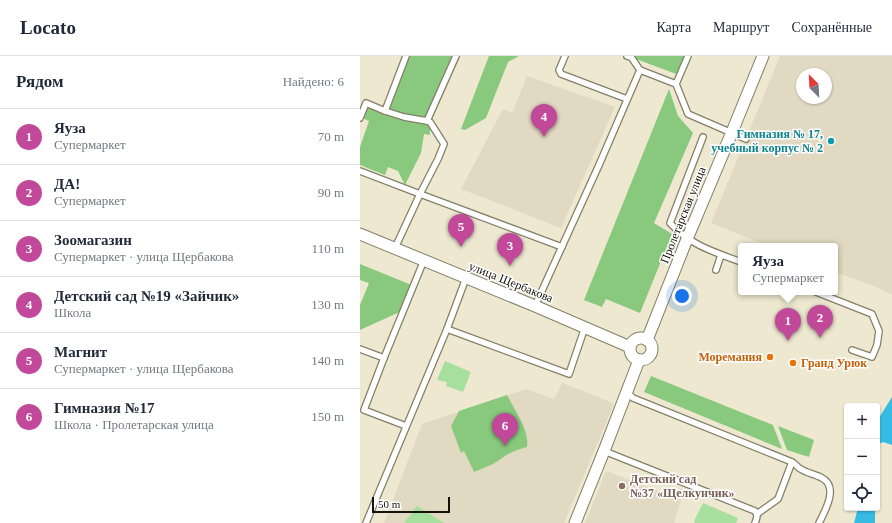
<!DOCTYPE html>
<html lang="ru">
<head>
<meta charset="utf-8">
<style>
	:root { --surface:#fff; --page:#f2f2f3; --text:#1f2937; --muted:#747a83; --line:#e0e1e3; --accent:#c2489a }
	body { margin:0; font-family:Georgia,serif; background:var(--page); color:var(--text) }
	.controls { position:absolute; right:12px; bottom:12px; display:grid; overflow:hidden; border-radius:4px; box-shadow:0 1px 3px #0004 }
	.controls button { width:36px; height:36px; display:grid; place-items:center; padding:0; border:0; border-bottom:1px solid var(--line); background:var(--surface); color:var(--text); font:20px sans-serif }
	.compass { position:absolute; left:436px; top:12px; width:36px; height:36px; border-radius:50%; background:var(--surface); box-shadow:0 1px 3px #0004; rotate:336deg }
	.scale { position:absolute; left:12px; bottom:10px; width:78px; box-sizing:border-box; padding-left:4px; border:2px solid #14130a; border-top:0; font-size:11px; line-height:14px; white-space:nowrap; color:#14130a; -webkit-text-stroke:3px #fff; paint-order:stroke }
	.you { position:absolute; left:322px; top:240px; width:14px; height:14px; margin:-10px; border:3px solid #fff; border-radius:50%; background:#1a73e8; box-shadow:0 0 0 6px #1a73e833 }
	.badge { display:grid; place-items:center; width:26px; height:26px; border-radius:50%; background:var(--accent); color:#fff; font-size:13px; font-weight:700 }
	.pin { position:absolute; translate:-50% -33px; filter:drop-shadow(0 1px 2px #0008) }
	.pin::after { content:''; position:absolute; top:21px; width:14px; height:12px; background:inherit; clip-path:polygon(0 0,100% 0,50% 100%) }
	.popup { position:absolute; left:378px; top:187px; width:100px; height:52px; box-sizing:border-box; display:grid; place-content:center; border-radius:4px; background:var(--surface); filter:drop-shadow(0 1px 3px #0005); font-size:13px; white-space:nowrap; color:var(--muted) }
	.popup b { font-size:15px; color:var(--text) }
	.popup::after { content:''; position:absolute; left:50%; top:100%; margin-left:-8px; border:8px solid transparent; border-top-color:var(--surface) }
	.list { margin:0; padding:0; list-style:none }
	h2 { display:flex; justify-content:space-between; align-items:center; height:52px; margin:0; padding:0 16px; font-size:17px }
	h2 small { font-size:13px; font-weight:400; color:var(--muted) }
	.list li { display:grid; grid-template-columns:26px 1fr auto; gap:12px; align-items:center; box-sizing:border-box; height:56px; padding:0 16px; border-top:1px solid var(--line) }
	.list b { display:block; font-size:15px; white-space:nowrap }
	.list p { margin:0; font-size:13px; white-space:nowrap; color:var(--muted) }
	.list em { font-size:13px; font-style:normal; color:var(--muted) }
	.icon { flex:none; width:22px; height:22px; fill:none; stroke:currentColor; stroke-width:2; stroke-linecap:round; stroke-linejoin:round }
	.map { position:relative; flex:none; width:532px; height:467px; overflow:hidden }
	header { display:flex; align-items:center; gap:24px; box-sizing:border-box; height:56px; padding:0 20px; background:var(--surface); border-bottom:1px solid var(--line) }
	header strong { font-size:19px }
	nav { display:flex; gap:22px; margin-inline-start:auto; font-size:14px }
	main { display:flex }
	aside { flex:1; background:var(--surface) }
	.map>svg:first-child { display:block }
	.education { fill:#e2d9c3; fill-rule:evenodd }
	.green { fill:#a7df9e }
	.forest { fill:#88c97e }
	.water { fill:#36bce3 }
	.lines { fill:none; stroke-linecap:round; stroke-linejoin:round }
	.service-casing { stroke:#837f68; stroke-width:8 }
	.minor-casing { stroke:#837f68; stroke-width:13 }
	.service { stroke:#fff; stroke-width:5.5 }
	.minor { stroke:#fff; stroke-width:11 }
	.culture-dot { fill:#0f9aa8; stroke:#fff; stroke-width:1.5 }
	.food-dot { fill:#e8710a; stroke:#fff; stroke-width:1.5 }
	.education-dot { fill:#8d6e63; stroke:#fff; stroke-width:1.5 }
	.labels { text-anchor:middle; stroke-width:3; stroke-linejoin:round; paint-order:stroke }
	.culture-label { font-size:12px; font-weight:bold; fill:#0d838f; stroke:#fff; text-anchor:end }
	.street-label { font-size:12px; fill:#14130a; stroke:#fff }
	.food-label { font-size:12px; font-weight:bold; fill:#c56008; stroke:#fff; text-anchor:end }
	.education-label { font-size:12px; font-weight:bold; fill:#785e54; stroke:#fff; text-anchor:start }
</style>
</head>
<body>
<header>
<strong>Locato</strong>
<nav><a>Карта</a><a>Маршрут</a><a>Сохранённые</a></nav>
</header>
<main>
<aside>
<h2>Рядом<small>Найдено: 6</small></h2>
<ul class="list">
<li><span class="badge">1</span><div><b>Яуза</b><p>Супермаркет</p></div><em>70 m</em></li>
<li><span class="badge">2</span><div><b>ДА!</b><p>Супермаркет</p></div><em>90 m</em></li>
<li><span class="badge">3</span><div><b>Зоомагазин</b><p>Супермаркет · улица Щербакова</p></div><em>110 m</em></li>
<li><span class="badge">4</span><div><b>Детский сад №19 «Зайчик»</b><p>Школа</p></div><em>130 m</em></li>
<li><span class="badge">5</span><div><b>Магнит</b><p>Супермаркет · улица Щербакова</p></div><em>140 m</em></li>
<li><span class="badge">6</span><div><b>Гимназия №17</b><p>Школа · Пролетарская улица</p></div><em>150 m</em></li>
</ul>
</aside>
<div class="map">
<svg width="532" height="467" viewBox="0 0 532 467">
	<rect width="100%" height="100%" fill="#ede8cf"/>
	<!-- education -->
	<g class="education">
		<path d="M 420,0 L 532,0 L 532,239 L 514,230 L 475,216 L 475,190 L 408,190 L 351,167 ZM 442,18 L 466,18 L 466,42 L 442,42 Z"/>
		<polygon points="167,20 255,51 201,172 101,133 143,53 152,57"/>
		<polygon points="202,327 229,337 252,347 253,350 204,467 24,467 62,368 166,333 194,343"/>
		<polygon points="246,415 321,444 314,467 225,467"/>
	</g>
	<!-- green -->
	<g class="green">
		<polygon points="85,305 111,316 103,336 86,330 87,326 77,324"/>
		<polygon points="343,447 378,462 376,467 335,467 334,465"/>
		<polygon points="57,450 84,467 44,467"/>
	</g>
	<!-- forest -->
	<g class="forest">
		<polygon points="46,0 96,0 70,66 70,79 64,78 61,97 45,129 38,115 28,111 25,119 0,109 0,91 9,65 0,61 6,47 24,55"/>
		<polygon points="129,0 159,0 148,6 126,62 105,74 101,73"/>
		<polygon points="268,0 328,0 319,19"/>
		<polygon points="309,33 318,60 333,77 294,167 312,178 280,257 246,243 242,251 224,244"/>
		<polygon points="0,208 54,230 44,254 0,274 0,249 9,227 0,224"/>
		<polygon points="291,320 413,369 422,393 284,336"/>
		<path d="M 147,339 C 154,353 170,375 167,391 L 157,394 L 148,398 L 133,408 L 114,416 L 104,395 L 101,397 L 91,370 L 99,355 Z"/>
		<polygon points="418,370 454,384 449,401 427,394"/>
	</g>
	<!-- water -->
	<g class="water">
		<polygon points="532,341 532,389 523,386 517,389 517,365"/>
		<polygon points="498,452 515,452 515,467 494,467"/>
	</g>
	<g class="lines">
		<defs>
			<g id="service">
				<polyline points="96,0 67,65 70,66 84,88 78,103 60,138 202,191"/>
				<polyline points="205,0 199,14 201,18 267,43"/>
				<polyline points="267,0 271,1 280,14 316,28"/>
				<polyline points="328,0 316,28 328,58 386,83"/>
				<polyline points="25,55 44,61 67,65"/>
				<polyline points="0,62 6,47 25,55 46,0"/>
				<path d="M 343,81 L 310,167 C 330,189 354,196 381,206"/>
				<polyline points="0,115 60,138 35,192"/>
				<polyline points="356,214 361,199"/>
				<polyline points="456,236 512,258 519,275 517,289 512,301 492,294"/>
				<polyline points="175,250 239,109 280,14"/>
				<polyline points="87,273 209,318 225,271"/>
				<polyline points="0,293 24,302 64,204"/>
				<polyline points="24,302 4,354 46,370"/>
				<path d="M 267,336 L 273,342 L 432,406 C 435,408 437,410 439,412 C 446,417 455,418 462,422 C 479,431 465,455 459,467"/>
				<path d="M 244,395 L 395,455 C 398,459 397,462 395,467"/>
				<polyline points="397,458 418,443 432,406"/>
				<polyline points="6,467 87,273 106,222"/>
			</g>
			<g id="minor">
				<polyline points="0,178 175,250 270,291"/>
				<circle cx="281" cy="293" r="11"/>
				<polyline points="287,284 327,183 372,76 403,0"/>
				<polyline points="215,467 244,395 279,304"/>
			</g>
		</defs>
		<!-- service casing -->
		<use href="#service" class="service-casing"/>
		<!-- minor casing -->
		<use href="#minor" class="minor-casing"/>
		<!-- service -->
		<use href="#service" class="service"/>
		<!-- minor -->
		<use href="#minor" class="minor"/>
	</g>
	<!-- markers -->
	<circle class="culture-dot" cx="471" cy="85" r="4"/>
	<g class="food-dot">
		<circle cx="410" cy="301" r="4"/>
		<circle cx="433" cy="307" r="4"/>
	</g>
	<circle class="education-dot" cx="262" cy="430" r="4"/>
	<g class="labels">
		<!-- culture labels -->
		<g class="culture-label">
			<text x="463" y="82">Гимназия № 17,<tspan x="463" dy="14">учебный корпус № 2</tspan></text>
		</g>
		<!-- street labels -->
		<g class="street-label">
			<text transform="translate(323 159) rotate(-68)" y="4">Пролетарская улица</text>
			<text transform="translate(151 226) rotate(22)" y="4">улица Щербакова</text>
		</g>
		<!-- food labels -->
		<g class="food-label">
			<text x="402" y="305">Моремания</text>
			<text x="441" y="311" text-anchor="start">Гранд Урюк</text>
		</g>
		<!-- education labels -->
		<g class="education-label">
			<text x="270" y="427">Детский сад<tspan x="270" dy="14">№37 «Щелкунчик»</tspan></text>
		</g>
	</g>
</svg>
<div class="controls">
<button>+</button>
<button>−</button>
<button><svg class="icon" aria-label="locate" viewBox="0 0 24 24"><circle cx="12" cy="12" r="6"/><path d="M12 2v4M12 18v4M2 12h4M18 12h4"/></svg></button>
</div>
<svg class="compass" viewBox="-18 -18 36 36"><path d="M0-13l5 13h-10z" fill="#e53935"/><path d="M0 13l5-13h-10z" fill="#747a83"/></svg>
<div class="scale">50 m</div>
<div class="you"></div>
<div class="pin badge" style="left:428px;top:285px">1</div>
<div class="popup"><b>Яуза</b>Супермаркет</div>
<div class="pin badge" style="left:460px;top:282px">2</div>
<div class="pin badge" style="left:150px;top:210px">3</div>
<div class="pin badge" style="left:184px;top:81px">4</div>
<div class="pin badge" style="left:101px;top:191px">5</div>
<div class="pin badge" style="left:145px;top:390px">6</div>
</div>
</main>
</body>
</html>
